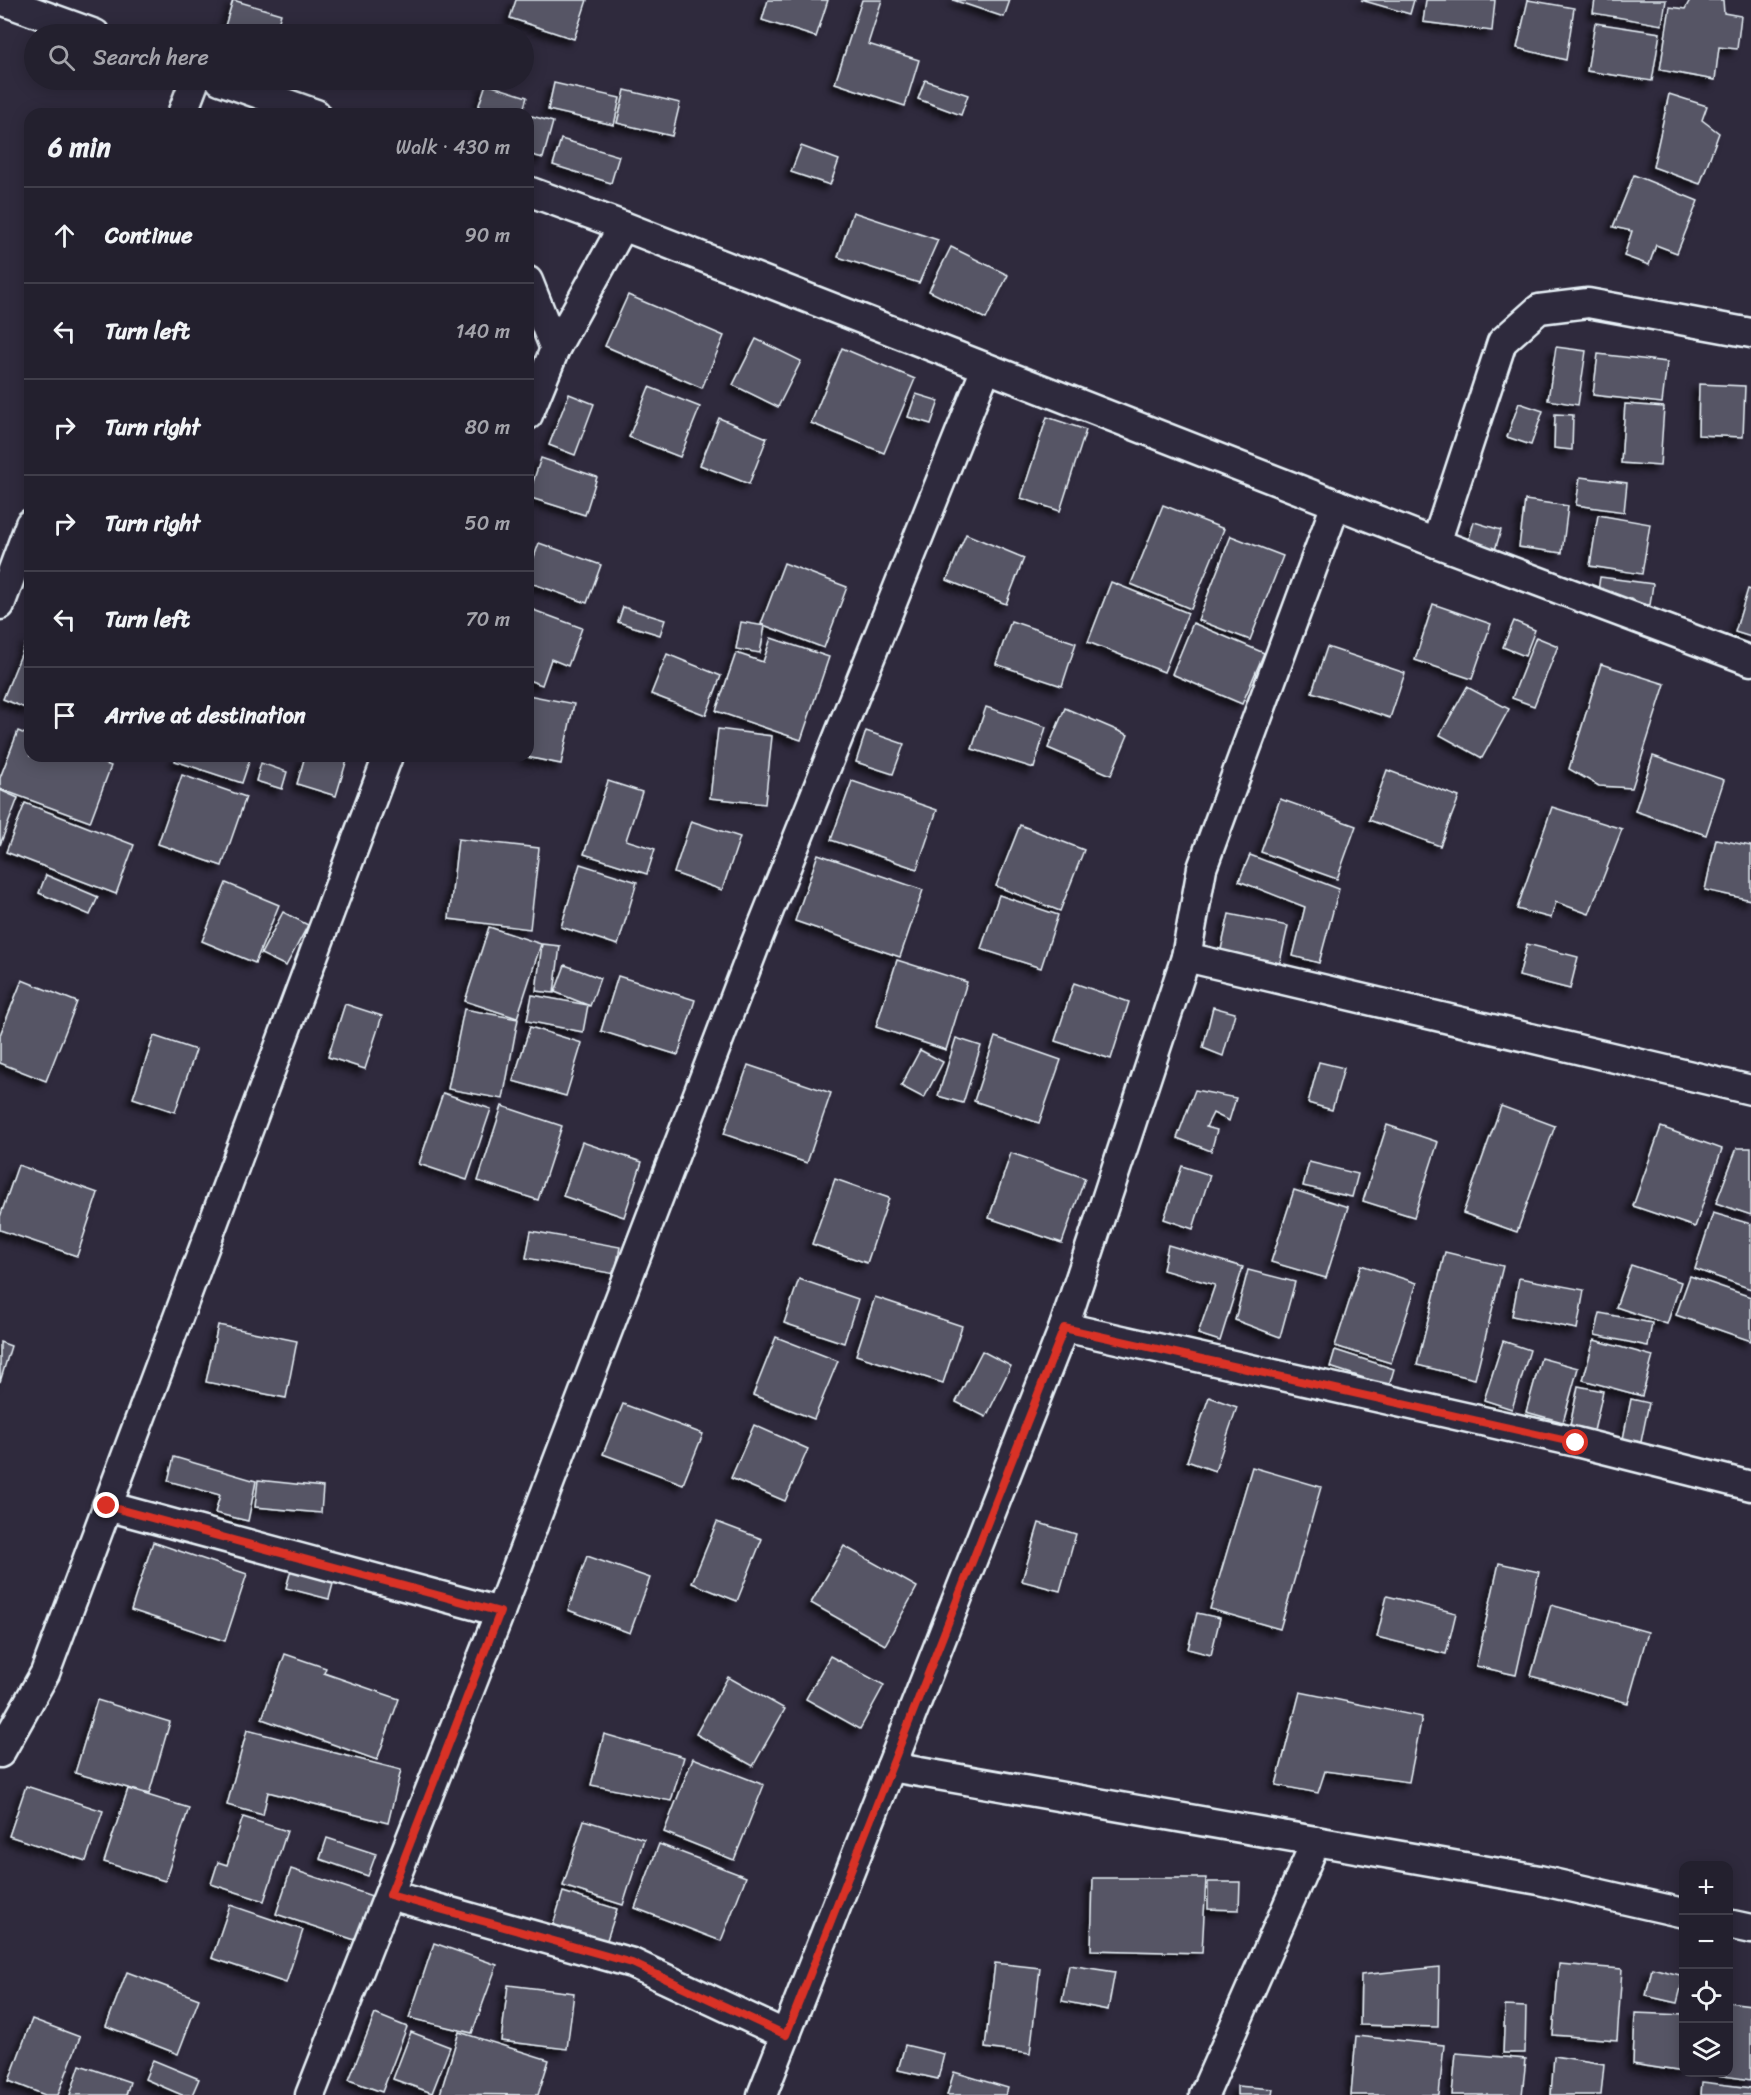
<!DOCTYPE html>
<html lang="en">
<head>
<meta charset="utf-8">
<style>
	:root { --surface:#23202e; --page:#2f2d3a; --text:#f1f3f6; --muted:#a3a3aa; --line:#403e4a }
	body { margin:0; font-family:Sriracha,sans-serif; background:var(--page); color:var(--text) }
	.controls { position:absolute; right:18px; bottom:18px; display:grid; overflow:hidden; border-radius:12px; box-shadow:0 3px 15px #0003 }
	.controls button { width:54px; height:54px; display:grid; place-items:center; padding:0; border:0; border-bottom:2px solid var(--line); background:var(--surface); color:var(--text); font:30px sans-serif }
	.stop { position:absolute; width:18px; height:18px; margin:-14px; border:4px solid #d93025; border-radius:50%; background:#fff }
	.stop.end { background:#d93025; border-color:#fff; box-shadow:0 2px 6px #0008 }
	.list { margin:0; padding:0; list-style:none }
	h2 { display:flex; justify-content:space-between; align-items:center; height:78px; margin:0; padding:0 24px; font-size:26px }
	h2 small { font-size:20px; font-weight:400; color:var(--muted) }
	.list li { display:grid; grid-template-columns:39px 1fr auto; gap:18px; align-items:center; box-sizing:border-box; height:96px; padding:0 24px; border-top:2px solid var(--line) }
	.list b { display:block; font-size:22px; white-space:nowrap }
	.list em { font-size:20px; font-style:normal; color:var(--muted) }
	.icon { flex:none; width:33px; height:33px; fill:none; stroke:currentColor; stroke-width:2; stroke-linecap:round; stroke-linejoin:round }
	.map { position:relative; flex:none; width:1751px; height:2095px; overflow:hidden }
	.search { position:absolute; background:var(--surface); box-shadow:0 3px 15px #0003; left:24px; top:24px; width:510px; height:66px; display:flex; align-items:center; gap:15px; box-sizing:border-box; padding:0 21px; border-radius:33px; color:var(--muted); font-size:22px }
	.panel { position:absolute; background:var(--surface); box-shadow:0 3px 15px #0003; left:24px; top:108px; width:510px; height:654px; border-radius:18px }
	.map>svg:first-child { display:block }
	.building { fill:#575565; stroke:#e8f1f8; stroke-width:1.5; filter:url(#shadow) }
	.lines { fill:none; stroke-linecap:round; stroke-linejoin:round }
	.minor-casing { stroke:#e8f1f8; stroke-width:33 }
	.minor { stroke:#2f2a3d; stroke-width:28 }
	.route { stroke:#d93025; stroke-width:8 }
</style>
</head>
<body>
<div class="map">
<svg width="1751" height="2095" viewBox="0 0 1751 2095">
	<defs>
		<filter id="shadow"><feDropShadow dx="-5.5" dy="5.5" stdDeviation="3" flood-color="#0009"/></filter>
	</defs>
	<rect width="100%" height="100%" fill="#2f2a3d"/>
	<filter id="ink" filterUnits="userSpaceOnUse"><feTurbulence type="fractalNoise" baseFrequency=".0167" numOctaves="2"/><feDisplacementMap in="SourceGraphic" scale="12" xChannelSelector="R" yChannelSelector="G"/><feConvolveMatrix kernelMatrix="1 2 1 2 8 2 1 2 1" color-interpolation-filters="sRGB"/></filter>
	<g filter="url(#ink)">
		<!-- building -->
		<g class="building">
			<polygon points="233,0 281,14 275,34 251,34 225,26"/>
			<polygon points="516,0 587,0 574,39 510,18"/>
			<polygon points="768,0 828,0 816,37 762,20"/>
			<polygon points="862,0 882,0 868,44 919,60 905,106 835,83"/>
			<polygon points="953,0 1010,0 1004,17"/>
			<polygon points="1361,0 1414,0 1410,14"/>
			<polygon points="1426,0 1495,0 1492,31 1423,22"/>
			<polygon points="1528,0 1574,8 1566,60 1517,48"/>
			<polygon points="1595,0 1666,0 1662,25 1593,13"/>
			<polygon points="1690,0 1723,0 1724,13 1741,16 1737,49 1719,47 1715,80 1660,70 1670,7 1685,9"/>
			<polygon points="1595,23 1660,33 1652,81 1587,71"/>
			<polygon points="925,80 968,95 961,115 918,99"/>
			<polygon points="554,83 620,98 614,125 548,110"/>
			<polygon points="486,84 527,97 522,114 476,114"/>
			<polygon points="625,90 680,103 672,136 617,123"/>
			<polygon points="1669,94 1707,106 1702,120 1719,133 1700,184 1653,167"/>
			<polygon points="532,116 553,122 543,158 528,154 528,132"/>
			<polygon points="561,139 619,156 611,183 553,165"/>
			<polygon points="801,146 839,160 830,185 791,172"/>
			<polygon points="1634,175 1698,201 1677,253 1656,245 1649,265 1624,256 1632,231 1613,227"/>
			<polygon points="853,212 938,240 919,283 838,257"/>
			<polygon points="951,247 1008,275 986,319 929,291"/>
			<polygon points="628,295 724,336 702,388 605,346"/>
			<polygon points="756,339 801,361 778,407 733,385"/>
			<polygon points="1556,347 1586,351 1578,405 1548,400"/>
			<polygon points="842,348 915,379 884,453 811,423"/>
			<polygon points="1598,354 1667,362 1662,403 1593,395"/>
			<polygon points="1699,384 1745,386 1743,437 1698,435"/>
			<polygon points="649,387 700,407 680,457 629,437"/>
			<polygon points="569,394 594,404 575,455 549,445"/>
			<polygon points="916,394 939,401 931,424 908,417"/>
			<polygon points="1519,403 1543,411 1531,445 1507,437"/>
			<polygon points="1625,404 1664,407 1660,466 1621,463"/>
			<polygon points="1555,414 1573,415 1572,450 1554,448"/>
			<polygon points="1047,417 1086,430 1060,511 1021,498"/>
			<polygon points="719,418 767,438 749,484 700,465"/>
			<polygon points="541,458 597,477 585,515 528,497"/>
			<polygon points="1580,477 1627,483 1624,512 1576,505"/>
			<polygon points="1525,500 1568,506 1562,553 1519,547"/>
			<polygon points="1163,505 1224,529 1191,609 1131,584"/>
			<polygon points="1598,515 1650,524 1642,574 1590,566"/>
			<polygon points="1474,522 1501,530 1495,550 1468,542"/>
			<polygon points="966,534 1024,558 1006,604 947,580"/>
			<polygon points="1231,536 1283,556 1250,640 1198,620"/>
			<polygon points="539,543 601,565 587,603 528,582 528,574"/>
			<polygon points="784,563 847,587 824,648 761,624"/>
			<polygon points="1600,577 1653,584 1650,605 1597,598"/>
			<polygon points="1111,582 1188,613 1164,672 1088,642"/>
			<polygon points="1748,589 1751,590 1751,637 1735,632"/>
			<polygon points="1433,604 1491,624 1472,679 1415,660"/>
			<polygon points="623,607 665,620 660,635 618,622"/>
			<polygon points="528,608 582,628 568,666 551,659 542,685 528,680"/>
			<polygon points="1011,621 1076,643 1062,686 996,664"/>
			<polygon points="1514,621 1535,630 1525,656 1503,647"/>
			<polygon points="741,622 765,626 760,653 736,649"/>
			<polygon points="1193,623 1264,653 1242,704 1172,674"/>
			<polygon points="1536,637 1558,646 1534,706 1512,698"/>
			<polygon points="771,638 829,657 801,740 716,711 736,653 763,662"/>
			<polygon points="27,640 30,641 30,710 3,699"/>
			<polygon points="1327,647 1405,673 1390,718 1312,692"/>
			<polygon points="667,654 721,676 706,715 651,694"/>
			<polygon points="1601,664 1665,684 1632,788 1599,786 1569,769"/>
			<polygon points="1467,687 1509,709 1482,758 1440,735"/>
			<polygon points="528,695 574,704 561,764 522,756 528,756"/>
			<polygon points="986,707 1046,727 1034,768 972,749"/>
			<polygon points="1065,708 1128,735 1111,775 1048,748"/>
			<polygon points="718,729 772,736 765,804 710,798"/>
			<polygon points="18,731 30,736 30,756 84,756 111,766 90,822 0,789 0,778"/>
			<polygon points="866,731 904,744 893,774 856,762"/>
			<polygon points="176,756 251,756 242,783 175,761"/>
			<polygon points="305,756 348,756 336,796 297,784"/>
			<polygon points="1653,756 1724,780 1706,835 1635,811"/>
			<polygon points="261,763 287,772 282,789 256,781"/>
			<polygon points="1387,770 1459,797 1440,846 1369,820"/>
			<polygon points="182,775 246,797 222,866 158,844"/>
			<polygon points="608,781 642,792 626,840 655,849 647,874 584,854"/>
			<polygon points="852,781 937,810 917,869 831,840"/>
			<polygon points="0,790 18,798 0,845"/>
			<polygon points="1280,799 1356,826 1337,879 1261,852"/>
			<polygon points="25,803 134,845 116,894 6,852"/>
			<polygon points="1552,807 1622,829 1589,914 1556,902 1551,918 1517,909"/>
			<polygon points="691,821 740,837 722,890 674,873"/>
			<polygon points="1020,825 1084,850 1060,911 996,886"/>
			<polygon points="458,839 539,848 530,929 449,919"/>
			<polygon points="1716,839 1751,846 1751,900 1705,890"/>
			<polygon points="818,854 923,890 900,957 795,921"/>
			<polygon points="1250,855 1339,889 1319,963 1293,956 1305,907 1239,881"/>
			<polygon points="580,864 637,882 618,945 561,927"/>
			<polygon points="46,875 98,897 90,915 39,893"/>
			<polygon points="226,883 279,905 255,963 202,941"/>
			<polygon points="999,895 1058,915 1041,968 981,949"/>
			<polygon points="283,912 308,925 286,966 261,954"/>
			<polygon points="1229,914 1288,926 1279,966 1220,954"/>
			<polygon points="489,927 541,944 517,1018 465,1001"/>
			<polygon points="542,944 560,946 554,993 536,991"/>
			<polygon points="1527,944 1578,957 1570,989 1519,976"/>
			<polygon points="897,960 967,982 946,1050 876,1027"/>
			<polygon points="565,965 600,978 590,1006 555,992"/>
			<polygon points="618,976 695,1000 678,1055 601,1031"/>
			<polygon points="22,980 77,1002 46,1081 0,1063 0,1035"/>
			<polygon points="1074,983 1129,1002 1111,1059 1055,1041"/>
			<polygon points="532,995 588,1005 583,1032 527,1021"/>
			<polygon points="345,1004 382,1016 365,1069 328,1057"/>
			<polygon points="1213,1007 1235,1013 1223,1056 1203,1048"/>
			<polygon points="464,1009 518,1019 503,1099 448,1089"/>
			<polygon points="530,1027 582,1043 566,1096 513,1081"/>
			<polygon points="154,1036 196,1050 175,1112 133,1098"/>
			<polygon points="995,1037 1061,1060 1039,1123 974,1101"/>
			<polygon points="956,1038 981,1046 963,1103 938,1096"/>
			<polygon points="920,1050 943,1062 924,1098 901,1086"/>
			<polygon points="1319,1062 1344,1068 1332,1110 1308,1103"/>
			<polygon points="748,1065 831,1093 807,1163 724,1134"/>
			<polygon points="1195,1090 1236,1098 1229,1121 1213,1113 1206,1127 1217,1130 1211,1151 1177,1138"/>
			<polygon points="443,1093 491,1109 467,1180 419,1164"/>
			<polygon points="502,1106 562,1126 538,1200 478,1181"/>
			<polygon points="1501,1106 1555,1126 1517,1232 1463,1213"/>
			<polygon points="1387,1125 1438,1142 1414,1217 1363,1201"/>
			<polygon points="1661,1127 1722,1149 1695,1227 1633,1206"/>
			<polygon points="582,1142 642,1162 624,1217 563,1196"/>
			<polygon points="1737,1148 1751,1148 1751,1215 1716,1203"/>
			<polygon points="1011,1153 1085,1178 1062,1243 989,1218"/>
			<polygon points="1309,1162 1358,1174 1352,1197 1303,1186"/>
			<polygon points="18,1165 98,1193 77,1256 0,1230 0,1217"/>
			<polygon points="1182,1166 1210,1175 1193,1229 1164,1219"/>
			<polygon points="835,1179 889,1198 867,1263 812,1244"/>
			<polygon points="1294,1190 1348,1207 1326,1278 1271,1262"/>
			<polygon points="1713,1213 1751,1224 1751,1289 1695,1269"/>
			<polygon points="531,1231 620,1247 615,1274 526,1258"/>
			<polygon points="1168,1245 1243,1267 1220,1341 1198,1334 1215,1285 1163,1270"/>
			<polygon points="1445,1252 1503,1266 1475,1379 1417,1365"/>
			<polygon points="1361,1265 1417,1283 1391,1363 1335,1346"/>
			<polygon points="1631,1265 1681,1282 1667,1324 1616,1307"/>
			<polygon points="1248,1270 1295,1282 1280,1337 1235,1320"/>
			<polygon points="1690,1276 1751,1297 1751,1341 1676,1315"/>
			<polygon points="1519,1278 1584,1290 1577,1329 1512,1316"/>
			<polygon points="799,1279 858,1299 844,1343 784,1323"/>
			<polygon points="875,1297 962,1326 943,1383 856,1355"/>
			<polygon points="1600,1313 1652,1323 1648,1346 1595,1335"/>
			<polygon points="218,1325 297,1341 286,1398 206,1382"/>
			<polygon points="776,1337 838,1361 814,1419 753,1395"/>
			<polygon points="1594,1340 1653,1356 1642,1396 1583,1380"/>
			<polygon points="1503,1341 1530,1350 1512,1409 1484,1400"/>
			<polygon points="0,1342 11,1346 0,1382"/>
			<polygon points="1335,1350 1394,1369 1389,1386 1330,1367"/>
			<polygon points="982,1351 1011,1366 986,1417 956,1402"/>
			<polygon points="1541,1358 1578,1368 1563,1422 1526,1412"/>
			<polygon points="1578,1386 1603,1391 1594,1431 1570,1426"/>
			<polygon points="1209,1397 1237,1407 1215,1471 1187,1461"/>
			<polygon points="1631,1399 1649,1403 1641,1442 1623,1439"/>
			<polygon points="623,1404 703,1434 683,1484 603,1454"/>
			<polygon points="754,1425 808,1449 785,1501 731,1478"/>
			<polygon points="174,1457 256,1481 248,1521 215,1513 220,1495 168,1481"/>
			<polygon points="1252,1467 1321,1487 1280,1629 1210,1609"/>
			<polygon points="258,1480 323,1487 321,1513 255,1507"/>
			<polygon points="717,1522 762,1539 737,1601 692,1583"/>
			<polygon points="1039,1523 1076,1534 1060,1591 1022,1581"/>
			<polygon points="153,1542 247,1574 225,1641 131,1610"/>
			<polygon points="844,1546 917,1587 885,1645 811,1603"/>
			<polygon points="587,1556 650,1578 630,1633 568,1610"/>
			<polygon points="1499,1563 1539,1572 1516,1675 1476,1666"/>
			<polygon points="291,1570 334,1580 329,1599 286,1588"/>
			<polygon points="1387,1596 1456,1613 1446,1654 1377,1637"/>
			<polygon points="1551,1605 1648,1632 1628,1703 1531,1676"/>
			<polygon points="1197,1613 1220,1618 1211,1655 1188,1649"/>
			<polygon points="285,1654 326,1668 324,1673 399,1699 377,1760 262,1719"/>
			<polygon points="830,1656 884,1685 860,1729 806,1699"/>
			<polygon points="728,1677 785,1709 753,1766 696,1734"/>
			<polygon points="1300,1692 1422,1717 1409,1782 1325,1771 1318,1793 1276,1785"/>
			<polygon points="97,1700 170,1722 149,1794 75,1773"/>
			<polygon points="247,1730 401,1770 388,1823 268,1792 263,1815 227,1805"/>
			<polygon points="604,1734 684,1757 671,1801 591,1785"/>
			<polygon points="693,1758 764,1785 734,1860 664,1832"/>
			<polygon points="26,1786 103,1811 86,1861 9,1836"/>
			<polygon points="128,1789 189,1808 165,1881 104,1862"/>
			<polygon points="243,1817 287,1831 264,1901 211,1884 218,1862 227,1865"/>
			<polygon points="584,1820 644,1839 623,1905 563,1886"/>
			<polygon points="327,1838 376,1854 368,1876 320,1859"/>
			<polygon points="659,1844 746,1877 721,1941 635,1908"/>
			<polygon points="291,1869 372,1896 358,1941 276,1914"/>
			<polygon points="1093,1878 1206,1878 1202,1953 1091,1950"/>
			<polygon points="1208,1882 1240,1882 1239,1910 1208,1909"/>
			<polygon points="563,1892 617,1909 603,1952 550,1935"/>
			<polygon points="230,1905 303,1930 286,1983 212,1958"/>
			<polygon points="434,1943 497,1965 472,2033 409,2018"/>
			<polygon points="995,1963 1040,1968 1030,2054 985,2048"/>
			<polygon points="1559,1964 1622,1969 1617,2040 1553,2035"/>
			<polygon points="1069,1965 1115,1972 1108,2010 1062,2001"/>
			<polygon points="1439,1967 1438,2027 1360,2025 1361,1975"/>
			<polygon points="1652,1968 1684,1976 1677,2003 1646,1996"/>
			<polygon points="127,1972 199,1999 178,2054 106,2026"/>
			<polygon points="508,1985 574,1993 567,2049 501,2041"/>
			<polygon points="1728,2002 1751,2005 1751,2080 1703,2073 1728,2072"/>
			<polygon points="1505,2006 1526,2007 1525,2053 1503,2053"/>
			<polygon points="1635,2013 1684,2015 1684,2072 1633,2064"/>
			<polygon points="375,2014 407,2027 382,2092 349,2080"/>
			<polygon points="32,2019 80,2037 58,2095 45,2095 9,2081"/>
			<polygon points="411,2032 450,2047 432,2093 393,2079"/>
			<polygon points="459,2032 549,2060 538,2095 440,2094"/>
			<polygon points="1356,2036 1444,2045 1439,2095 1351,2095"/>
			<polygon points="905,2045 944,2054 938,2079 898,2070"/>
			<polygon points="1456,2053 1526,2059 1522,2095 1452,2095"/>
			<polygon points="1554,2056 1604,2064 1601,2095 1551,2095"/>
			<polygon points="153,2060 199,2079 192,2095 182,2095 145,2079"/>
			<polygon points="80,2065 130,2082 126,2095 70,2095"/>
			<polygon points="954,2072 1008,2088 1006,2095 947,2095"/>
			<polygon points="1702,2082 1751,2088 1751,2095 1701,2095"/>
			<polygon points="1237,2086 1273,2089 1272,2095 1237,2095"/>
		</g>
		<g class="lines">
			<defs>
				<g id="minor">
					<polyline points="1,0 95,34"/>
					<polyline points="220,80 316,114"/>
					<polyline points="182,114 195,80"/>
					<polyline points="528,191 623,226 1436,543 1751,661"/>
					<polyline points="528,281 555,349"/>
					<polyline points="528,415 555,349 623,226"/>
					<polyline points="1436,543 1502,342 1539,309 1588,303 1751,333"/>
					<polyline points="0,605 30,524"/>
					<polyline points="1186,957 1751,1090"/>
					<polyline points="1064,1327 1576,1442 1751,1486"/>
					<polyline points="107,1506 500,1612"/>
					<polyline points="0,1753 45,1673 388,756"/>
					<polyline points="891,1767 1539,1880 1684,1913"/>
					<polyline points="390,1895 632,1963 786,2035"/>
					<polyline points="1728,1924 1751,1929"/>
					<polyline points="310,2095 500,1612 755,945 986,368"/>
					<polyline points="762,2095 1064,1327 1186,957 1202,868 1336,504"/>
					<polyline points="1204,2095 1316,1841"/>
				</g>
			</defs>
			<!-- minor casing -->
			<use href="#minor" class="minor-casing"/>
			<!-- minor -->
			<use href="#minor" class="minor"/>
		</g>
	</g>
	<g class="lines" filter="url(#ink)">
		<!-- route -->
		<polyline class="route" points="107,1506 500,1612 390,1895 632,1963 786,2035 1064,1328 1576,1443"/>
	</g>
</svg>
<div class="controls">
<button>+</button>
<button>−</button>
<button><svg class="icon" aria-label="locate" viewBox="0 0 24 24"><circle cx="12" cy="12" r="6"/><path d="M12 2v4M12 18v4M2 12h4M18 12h4"/></svg></button>
<button><svg class="icon" aria-label="layers" viewBox="0 0 24 24"><path d="M12 4l9 5-9 5-9-5zM3 14l9 5 9-5"/></svg></button>
</div>
<div class="stop" style="left:1576px;top:1443px"></div>
<div class="stop end" style="left:107px;top:1506px"></div>
<div class="search"><svg class="icon" aria-label="search" viewBox="0 0 24 24"><circle cx="10" cy="10" r="6"/><path d="M15 15l6 6"/></svg>Search here</div>
<section class="panel">
<h2>6 min<small>Walk · 430 m</small></h2>
<ul class="list">
<li><svg class="icon" aria-label="ahead" viewBox="0 0 24 24"><path d="M12 20V5M6 11l6-6 6 6"/></svg><div><b>Continue</b></div><em>90 m</em></li>
<li><svg class="icon" aria-label="left" viewBox="0 0 24 24"><path d="M17 20v-9H6M10 6l-5 5 5 5"/></svg><div><b>Turn left</b></div><em>140 m</em></li>
<li><svg class="icon" aria-label="right" viewBox="0 0 24 24"><path d="M7 20v-9h11M14 6l5 5-5 5"/></svg><div><b>Turn right</b></div><em>80 m</em></li>
<li><svg class="icon" aria-label="right" viewBox="0 0 24 24"><path d="M7 20v-9h11M14 6l5 5-5 5"/></svg><div><b>Turn right</b></div><em>50 m</em></li>
<li><svg class="icon" aria-label="left" viewBox="0 0 24 24"><path d="M17 20v-9H6M10 6l-5 5 5 5"/></svg><div><b>Turn left</b></div><em>70 m</em></li>
<li><svg class="icon" aria-label="arrive" viewBox="0 0 24 24"><path d="M6 21V4h12l-3 4 3 4H6"/></svg><div><b>Arrive at destination</b></div></li>
</ul>
</section>
</div>
</body>
</html>
